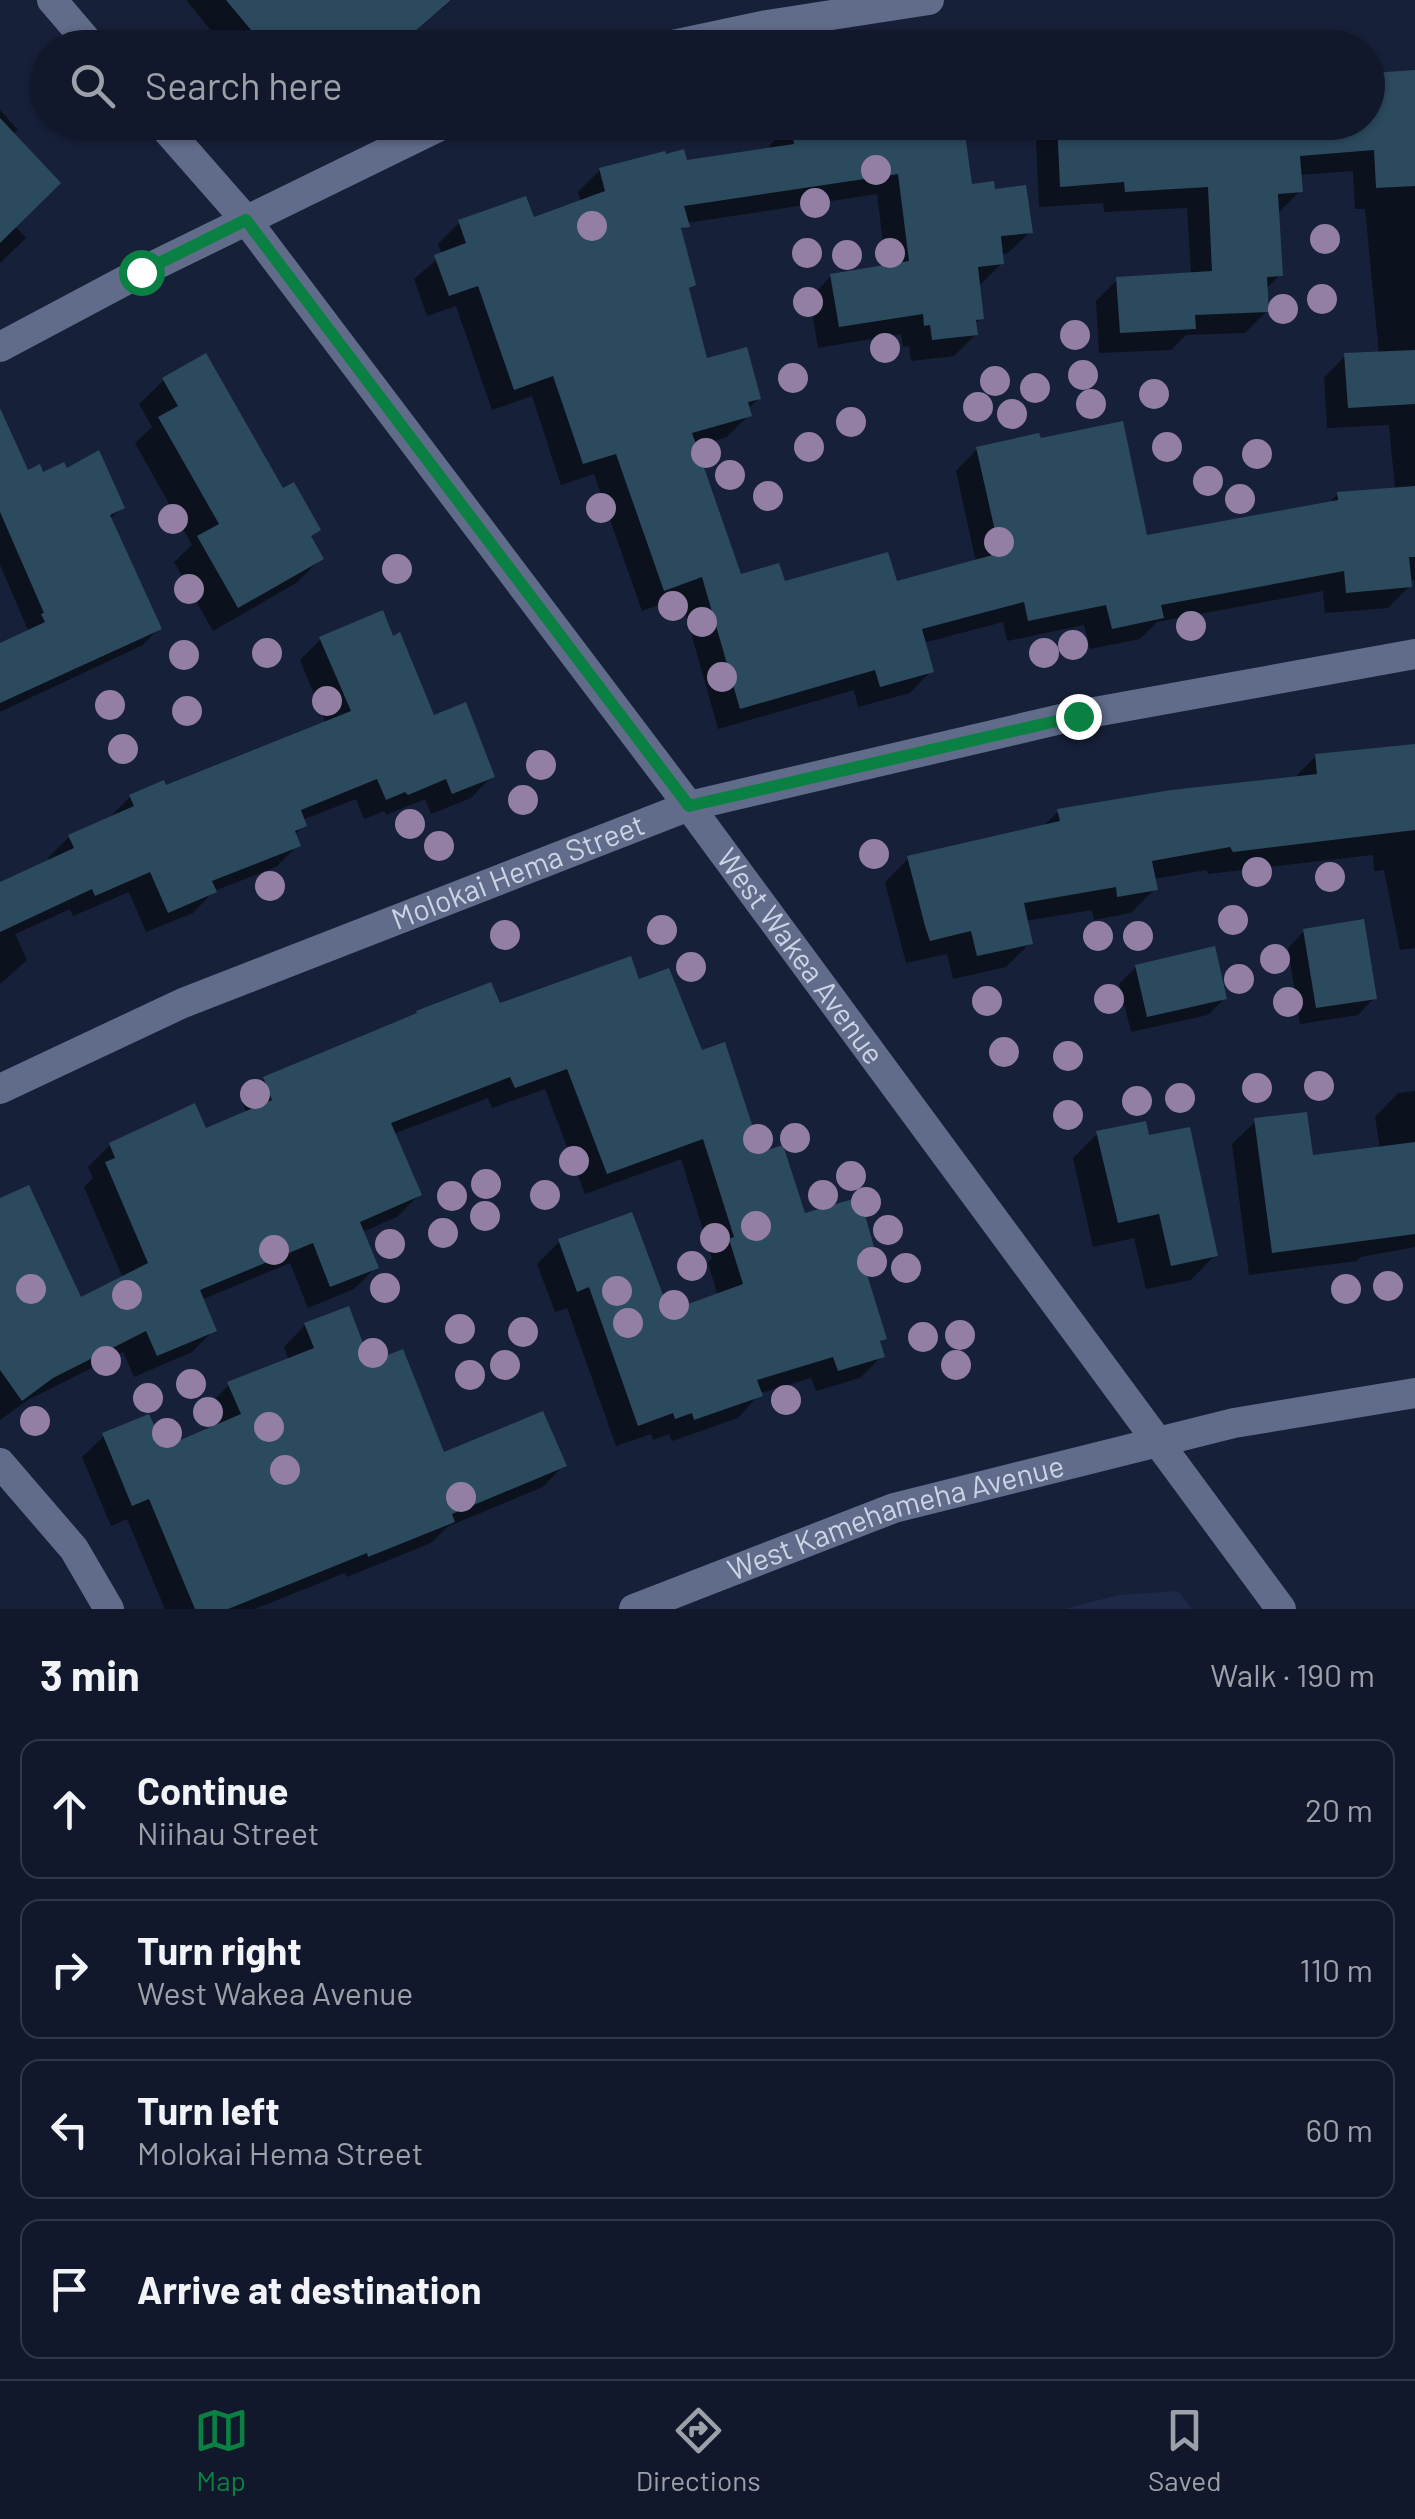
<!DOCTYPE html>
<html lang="en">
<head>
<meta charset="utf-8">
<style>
	:root { --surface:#11182b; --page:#1e2537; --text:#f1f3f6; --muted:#9ca0a9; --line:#303747; --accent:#0b8043 }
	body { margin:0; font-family:Barlow,sans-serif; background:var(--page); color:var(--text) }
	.stop { position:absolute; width:30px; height:30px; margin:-22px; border:8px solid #0b8043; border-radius:50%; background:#fff }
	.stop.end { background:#0b8043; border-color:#fff; box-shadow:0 2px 10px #0008 }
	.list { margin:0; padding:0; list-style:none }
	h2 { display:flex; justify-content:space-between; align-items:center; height:130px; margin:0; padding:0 40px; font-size:42px }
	h2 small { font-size:32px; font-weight:400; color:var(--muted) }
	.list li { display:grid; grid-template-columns:65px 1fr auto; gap:30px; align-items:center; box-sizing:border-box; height:140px; margin:0 20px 20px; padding:0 20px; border:2px solid var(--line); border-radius:20px }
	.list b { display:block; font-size:38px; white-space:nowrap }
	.list p { margin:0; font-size:32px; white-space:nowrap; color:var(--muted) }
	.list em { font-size:32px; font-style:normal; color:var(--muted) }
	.icon { flex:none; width:55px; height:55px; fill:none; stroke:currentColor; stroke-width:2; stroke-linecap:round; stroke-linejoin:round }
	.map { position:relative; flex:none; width:1415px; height:1609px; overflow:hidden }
	.search { position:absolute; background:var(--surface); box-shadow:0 2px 8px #0004; left:30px; right:30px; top:30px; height:110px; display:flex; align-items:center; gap:25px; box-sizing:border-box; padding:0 35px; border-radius:55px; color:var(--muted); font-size:38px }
	.sheet { height:770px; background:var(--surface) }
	nav { display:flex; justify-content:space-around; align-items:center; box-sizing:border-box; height:140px; border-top:2px solid var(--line); background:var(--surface); font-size:28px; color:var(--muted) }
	nav a { display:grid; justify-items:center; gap:5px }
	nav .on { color:var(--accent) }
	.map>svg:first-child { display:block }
	.built { fill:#1e2947 }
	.shadow { fill:#0007 }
	.building { fill:#2c4a5e }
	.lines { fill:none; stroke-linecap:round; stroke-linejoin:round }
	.street { stroke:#606c8a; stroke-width:30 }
	.secondary { stroke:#606c8a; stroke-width:30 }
	.tree { fill:#927fa3 }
	.route { stroke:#0b8043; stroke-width:12 }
	.labels { text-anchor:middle; stroke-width:8; stroke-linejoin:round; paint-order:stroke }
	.street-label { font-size:30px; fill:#ccd3e4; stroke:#172039 }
</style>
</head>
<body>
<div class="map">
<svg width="1415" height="1609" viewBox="0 0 1415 1609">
	<rect width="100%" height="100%" fill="#172039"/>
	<!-- built -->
	<polygon class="built" points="1178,1591 1192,1609 1065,1609 1118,1595"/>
	<!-- shadow -->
	<g class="shadow">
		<polygon points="186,0 452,0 396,48 225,48"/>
		<polygon points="1415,73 1415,580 1409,581 1410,586 1388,608 1325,613 1323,591 1157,622 1140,639 1090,649 1084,625 1007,641 1003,622 923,643 931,671 910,693 858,707 854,690 718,729 681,597 642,611 594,474 561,485 532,396 492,410 456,306 427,316 414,279 442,255 438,244 460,222 532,220 581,202 578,192 600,170 685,163 771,150 770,145 792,123 970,187 992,192 1030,232 1008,253 1001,254 1002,263 980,285 981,318 974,325 976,334 954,356 911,361 909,346 903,347 901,334 818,348 810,298 831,276 886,267 877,194 686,223 680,233 694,284 687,291 705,361 759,398 748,409 749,415 727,437 694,447 740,577 783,584 895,585 976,562 956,471 977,449 1145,538 1328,504 1338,494 1395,490 1389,425 1327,428 1324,378 1345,356 1379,354 1365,209 1355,209 1353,171 1299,175 1300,191 1278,213 1280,275 1265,290 1267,311 1245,333 1186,335 1171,350 1099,353 1096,301 1117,280 1191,275 1187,208 1104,212 1103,203 1039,207 1036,142 1055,122 1368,122 1368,76"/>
		<polygon points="0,110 18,130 13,135 15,226 26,238 0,263"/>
		<polygon points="164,380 318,530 309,538 321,559 296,583 213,631 174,562 192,545 135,443 152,427 139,404"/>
		<polygon points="0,470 42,476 66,472 122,508 109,520 159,628 143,645 0,712 0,646 28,630 0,565"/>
		<polygon points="321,639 433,718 492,776 471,798 431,814 425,799 386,815 384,811 364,819 356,799 302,820 304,825 294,835 298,845 276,867 214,891 193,913 146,932 129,892 73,916 70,909 15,934 27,960 0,984 0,884 50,862 48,858 69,837 109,818 130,797 164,788 326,724 300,660"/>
		<polygon points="1316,756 1415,760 1415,948 1400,950 1384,870 1374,871 1373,855 1208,874 1206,870 1153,879 1155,889 1131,913 1094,920 1092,910 1025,921 1030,943 1006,967 953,979 947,954 906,963 885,882 909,858 1042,827 1059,811 1293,779"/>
		<polygon points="1304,931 1374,998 1358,1015 1300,1024 1288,948"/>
		<polygon points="1136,967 1225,998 1208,1015 1131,1032 1119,984"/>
		<polygon points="638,982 700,1053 759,1155 803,1216 872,1246 859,1259 884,1338 878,1344 882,1356 860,1378 816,1391 811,1378 760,1393 738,1418 672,1441 669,1434 653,1440 651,1434 616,1446 567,1308 555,1312 537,1264 559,1242 668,1315 718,1296 708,1263 712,1258 681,1159 585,1194 545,1089 492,1108 488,1098 393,1134 419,1195 397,1217 362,1232 376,1267 354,1289 308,1308 290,1263 201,1300 214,1330 192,1352 134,1377 123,1352 28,1400 0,1420 0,1201 80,1300 123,1278 84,1187 93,1178 88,1167 110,1145 204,1131 247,1114 242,1101 264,1079 412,1018 417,1013 498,1006"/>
		<polygon points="1415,1091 1415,1247 1361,1257 1357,1261 1249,1275 1232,1144 1256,1121 1311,1158 1380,1149 1375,1117 1398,1093"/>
		<polygon points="1097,1134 1215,1255 1191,1280 1146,1289 1134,1238 1093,1247 1073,1158"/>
		<polygon points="347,1309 368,1366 442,1456 564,1465 543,1487 447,1527 431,1543 347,1577 345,1573 255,1609 165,1609 127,1519 111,1526 82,1457 104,1436 163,1451 216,1427 208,1406 229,1385 289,1361 284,1347 305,1325"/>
	</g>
	<!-- building -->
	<g class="building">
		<polygon points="226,0 451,0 398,46 385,31 365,48 266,48"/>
		<polygon points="1415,70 1415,186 1376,188 1374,150 1300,156 1303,192 1278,194 1283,276 1267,277 1269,312 1195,315 1196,329 1120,333 1116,277 1212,271 1208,187 1125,192 1124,182 1060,187 1057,122 1368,122 1368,96 1373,96 1371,73"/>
		<polygon points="0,118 61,183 0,243"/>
		<polygon points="791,122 961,122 964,127 972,184 994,181 995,189 1026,185 1033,233 1001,236 1004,264 978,267 984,319 976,320 978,335 932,340 930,325 924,326 923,314 839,327 830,274 909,261 898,174 684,206 690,227 681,228 696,285 689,288 707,358 747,347 761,399 748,402 752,416 692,433 741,574 779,563 785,581 888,552 897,581 1000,553 976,447 1039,433 1041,438 1123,421 1147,535 1338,500 1337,492 1415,486 1415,557 1409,557 1412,587 1346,593 1344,571 1161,605 1164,618 1112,629 1106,605 1028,621 1024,602 922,629 934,672 880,687 875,670 740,709 702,577 664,591 616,454 583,464 553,376 514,390 478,286 449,296 434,255 466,243 458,220 526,196 534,217 605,191 599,168 665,151 666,154 684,149 687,160 794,144"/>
		<polygon points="1415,350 1415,404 1348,408 1344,353"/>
		<polygon points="206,353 283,488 294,482 321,530 311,536 324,559 238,608 197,536 219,524 158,417 178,406 162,378"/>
		<polygon points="0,408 28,470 40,464 43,472 64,462 67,468 99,450 125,508 110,515 162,629 0,703 0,643 45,622 41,614 44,613 0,512"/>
		<polygon points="383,610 393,636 400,632 434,715 466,702 495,777 452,794 446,779 408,795 405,792 386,800 377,779 301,810 307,826 295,831 301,846 212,881 217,892 168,913 150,872 95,896 92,889 0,932 0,882 74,848 68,835 134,806 129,795 164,780 166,785 351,711 319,637"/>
		<polygon points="1415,744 1415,830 1233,852 1230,847 1152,861 1158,890 1117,897 1116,887 1024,903 1033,944 977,956 971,931 930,941 925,926 907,856 1060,821 1057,809 1171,790 1317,774 1315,754"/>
		<polygon points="1364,919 1377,999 1316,1008 1303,929"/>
		<polygon points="1215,946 1227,999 1147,1017 1135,965"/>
		<polygon points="631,956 639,979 669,968 702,1050 725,1042 761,1152 783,1145 805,1213 860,1197 874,1247 860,1252 887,1339 880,1341 885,1357 838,1371 833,1357 757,1380 763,1396 694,1420 692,1413 675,1419 673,1413 638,1426 589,1287 577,1292 558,1239 632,1212 669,1311 743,1284 729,1239 734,1237 703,1139 607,1174 567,1069 515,1088 510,1077 391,1123 422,1195 360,1222 379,1268 330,1287 313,1243 200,1290 217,1331 157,1356 146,1331 53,1378 22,1401 0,1370 0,1198 29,1185 81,1297 148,1263 105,1162 115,1158 109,1143 195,1103 206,1128 272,1100 263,1077 417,1013 416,1011 491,982 500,1003"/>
		<polygon points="1307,1112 1313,1155 1415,1142 1415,1234 1272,1253 1254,1118"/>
		<polygon points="1146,1121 1149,1135 1190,1127 1218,1256 1171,1266 1159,1214 1118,1223 1096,1131"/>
		<polygon points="349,1306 370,1362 403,1349 444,1452 543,1411 567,1466 452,1514 455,1522 368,1557 367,1553 228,1609 195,1609 149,1499 132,1506 102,1433 149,1414 164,1447 241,1414 227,1382 314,1348 304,1323"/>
	</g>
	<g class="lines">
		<!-- street -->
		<g class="street">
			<polyline points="659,48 767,25 929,0"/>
			<polyline points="0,347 141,272 448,122"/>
			<path id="s1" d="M 0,1089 L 183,1003 L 689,806 L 1078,715 L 1415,654"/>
			<polyline points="0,1463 74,1549 109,1609"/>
		</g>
		<!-- secondary -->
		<g class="secondary">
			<polyline points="52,0 93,48"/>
			<path id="s2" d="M 160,122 L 246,220 L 689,806 L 1281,1609"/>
			<path id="s3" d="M 634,1609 L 894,1508 L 1234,1423 L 1415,1393"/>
		</g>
	</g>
	<!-- trees -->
	<g class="tree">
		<circle cx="876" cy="170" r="15"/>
		<circle cx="815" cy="203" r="15"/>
		<circle cx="592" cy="226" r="15"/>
		<circle cx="1325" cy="239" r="15"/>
		<circle cx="807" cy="253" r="15"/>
		<circle cx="890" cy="253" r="15"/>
		<circle cx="847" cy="255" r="15"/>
		<circle cx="1322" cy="299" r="15"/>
		<circle cx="808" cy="302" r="15"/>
		<circle cx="1283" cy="309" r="15"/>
		<circle cx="1075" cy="335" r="15"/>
		<circle cx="885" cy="348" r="15"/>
		<circle cx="1083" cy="375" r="15"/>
		<circle cx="793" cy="378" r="15"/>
		<circle cx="995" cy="381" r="15"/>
		<circle cx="1035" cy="388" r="15"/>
		<circle cx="1154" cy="394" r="15"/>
		<circle cx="1091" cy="404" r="15"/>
		<circle cx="978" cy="407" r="15"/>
		<circle cx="1012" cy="414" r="15"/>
		<circle cx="851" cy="422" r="15"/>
		<circle cx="809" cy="447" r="15"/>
		<circle cx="1167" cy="447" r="15"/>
		<circle cx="706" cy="453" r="15"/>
		<circle cx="1257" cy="454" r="15"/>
		<circle cx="730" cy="475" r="15"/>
		<circle cx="1208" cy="481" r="15"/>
		<circle cx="768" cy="496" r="15"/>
		<circle cx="1240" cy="499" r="15"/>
		<circle cx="601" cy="508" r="15"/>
		<circle cx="173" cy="519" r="15"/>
		<circle cx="999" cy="542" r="15"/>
		<circle cx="397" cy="569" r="15"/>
		<circle cx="189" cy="589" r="15"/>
		<circle cx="673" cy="606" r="15"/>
		<circle cx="702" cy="622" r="15"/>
		<circle cx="1191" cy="626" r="15"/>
		<circle cx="1073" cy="645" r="15"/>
		<circle cx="267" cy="653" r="15"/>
		<circle cx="1044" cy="653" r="15"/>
		<circle cx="184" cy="655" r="15"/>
		<circle cx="722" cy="677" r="15"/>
		<circle cx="327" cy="701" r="15"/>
		<circle cx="110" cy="705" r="15"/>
		<circle cx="187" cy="711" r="15"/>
		<circle cx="123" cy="749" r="15"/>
		<circle cx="541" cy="765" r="15"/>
		<circle cx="523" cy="800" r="15"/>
		<circle cx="410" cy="824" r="15"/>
		<circle cx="439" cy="846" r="15"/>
		<circle cx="874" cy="854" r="15"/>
		<circle cx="1257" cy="872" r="15"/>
		<circle cx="1330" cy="877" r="15"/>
		<circle cx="270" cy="886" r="15"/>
		<circle cx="1233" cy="920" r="15"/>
		<circle cx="662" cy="930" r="15"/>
		<circle cx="505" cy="935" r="15"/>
		<circle cx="1098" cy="936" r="15"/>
		<circle cx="1138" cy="936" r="15"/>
		<circle cx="1275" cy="959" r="15"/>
		<circle cx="691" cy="967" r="15"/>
		<circle cx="1239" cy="979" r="15"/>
		<circle cx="1109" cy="999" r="15"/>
		<circle cx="987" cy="1001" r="15"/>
		<circle cx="1288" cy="1002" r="15"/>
		<circle cx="1004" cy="1052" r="15"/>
		<circle cx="1068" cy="1056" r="15"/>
		<circle cx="1319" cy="1086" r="15"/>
		<circle cx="1257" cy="1088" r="15"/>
		<circle cx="255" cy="1094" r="15"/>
		<circle cx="1180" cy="1098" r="15"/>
		<circle cx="1137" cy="1101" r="15"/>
		<circle cx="1068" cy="1115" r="15"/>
		<circle cx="795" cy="1138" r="15"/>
		<circle cx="758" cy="1139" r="15"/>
		<circle cx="574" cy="1161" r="15"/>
		<circle cx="851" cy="1176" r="15"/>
		<circle cx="486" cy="1184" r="15"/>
		<circle cx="545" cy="1195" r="15"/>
		<circle cx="823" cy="1195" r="15"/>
		<circle cx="452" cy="1196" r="15"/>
		<circle cx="866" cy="1202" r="15"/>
		<circle cx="485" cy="1216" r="15"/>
		<circle cx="756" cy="1226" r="15"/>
		<circle cx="888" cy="1230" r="15"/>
		<circle cx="443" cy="1233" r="15"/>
		<circle cx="715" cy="1238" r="15"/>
		<circle cx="390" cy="1244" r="15"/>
		<circle cx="274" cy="1250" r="15"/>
		<circle cx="872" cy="1262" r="15"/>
		<circle cx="692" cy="1266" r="15"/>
		<circle cx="906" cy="1268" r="15"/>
		<circle cx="1388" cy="1286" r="15"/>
		<circle cx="385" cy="1288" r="15"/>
		<circle cx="31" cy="1289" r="15"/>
		<circle cx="1346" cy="1289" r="15"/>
		<circle cx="617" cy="1291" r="15"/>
		<circle cx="127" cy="1295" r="15"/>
		<circle cx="674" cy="1305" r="15"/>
		<circle cx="628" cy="1323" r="15"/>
		<circle cx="460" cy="1329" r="15"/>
		<circle cx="523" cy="1332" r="15"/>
		<circle cx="960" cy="1335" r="15"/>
		<circle cx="923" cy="1337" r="15"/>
		<circle cx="373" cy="1353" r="15"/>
		<circle cx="106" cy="1361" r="15"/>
		<circle cx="505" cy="1365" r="15"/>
		<circle cx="956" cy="1365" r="15"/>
		<circle cx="470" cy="1375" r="15"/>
		<circle cx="191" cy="1384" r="15"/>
		<circle cx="148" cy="1398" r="15"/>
		<circle cx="786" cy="1400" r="15"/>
		<circle cx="208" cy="1412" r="15"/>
		<circle cx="35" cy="1421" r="15"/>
		<circle cx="269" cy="1427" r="15"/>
		<circle cx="167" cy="1433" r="15"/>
		<circle cx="285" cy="1470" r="15"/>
		<circle cx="461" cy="1497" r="15"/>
	</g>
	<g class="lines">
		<!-- route -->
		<polyline class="route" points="141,272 246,220 689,806 1078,716"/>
	</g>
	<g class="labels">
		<!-- street labels -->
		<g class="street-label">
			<text dy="10" stroke="none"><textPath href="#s1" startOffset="562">Molokai Hema Street</textPath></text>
			<text dy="10" stroke="none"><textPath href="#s2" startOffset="1052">West Wakea Avenue</textPath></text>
			<text dy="10" stroke="none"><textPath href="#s3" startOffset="278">West Kamehameha Avenue</textPath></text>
		</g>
	</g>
</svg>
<div class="stop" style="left:141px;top:272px"></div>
<div class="stop end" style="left:1078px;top:716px"></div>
<div class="search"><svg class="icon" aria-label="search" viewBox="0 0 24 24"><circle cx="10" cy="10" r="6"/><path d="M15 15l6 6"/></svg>Search here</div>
</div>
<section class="sheet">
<h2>3 min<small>Walk · 190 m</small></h2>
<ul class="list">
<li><svg class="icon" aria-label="ahead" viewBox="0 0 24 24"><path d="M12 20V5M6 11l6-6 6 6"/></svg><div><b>Continue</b><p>Niihau Street</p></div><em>20 m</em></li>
<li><svg class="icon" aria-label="right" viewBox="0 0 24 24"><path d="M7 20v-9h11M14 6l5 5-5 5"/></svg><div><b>Turn right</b><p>West Wakea Avenue</p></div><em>110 m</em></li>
<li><svg class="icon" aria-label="left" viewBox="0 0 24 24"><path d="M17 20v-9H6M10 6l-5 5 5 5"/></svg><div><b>Turn left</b><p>Molokai Hema Street</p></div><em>60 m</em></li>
<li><svg class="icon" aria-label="arrive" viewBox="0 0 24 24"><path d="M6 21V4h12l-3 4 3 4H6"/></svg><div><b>Arrive at destination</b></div></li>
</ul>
</section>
<nav>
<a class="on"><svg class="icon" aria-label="map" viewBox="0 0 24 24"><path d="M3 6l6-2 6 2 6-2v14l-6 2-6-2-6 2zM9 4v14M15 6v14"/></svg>Map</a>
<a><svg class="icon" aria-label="directions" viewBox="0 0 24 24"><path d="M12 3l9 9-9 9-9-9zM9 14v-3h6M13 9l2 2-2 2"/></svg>Directions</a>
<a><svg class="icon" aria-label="saved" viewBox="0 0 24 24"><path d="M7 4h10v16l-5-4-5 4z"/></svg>Saved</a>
</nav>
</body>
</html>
